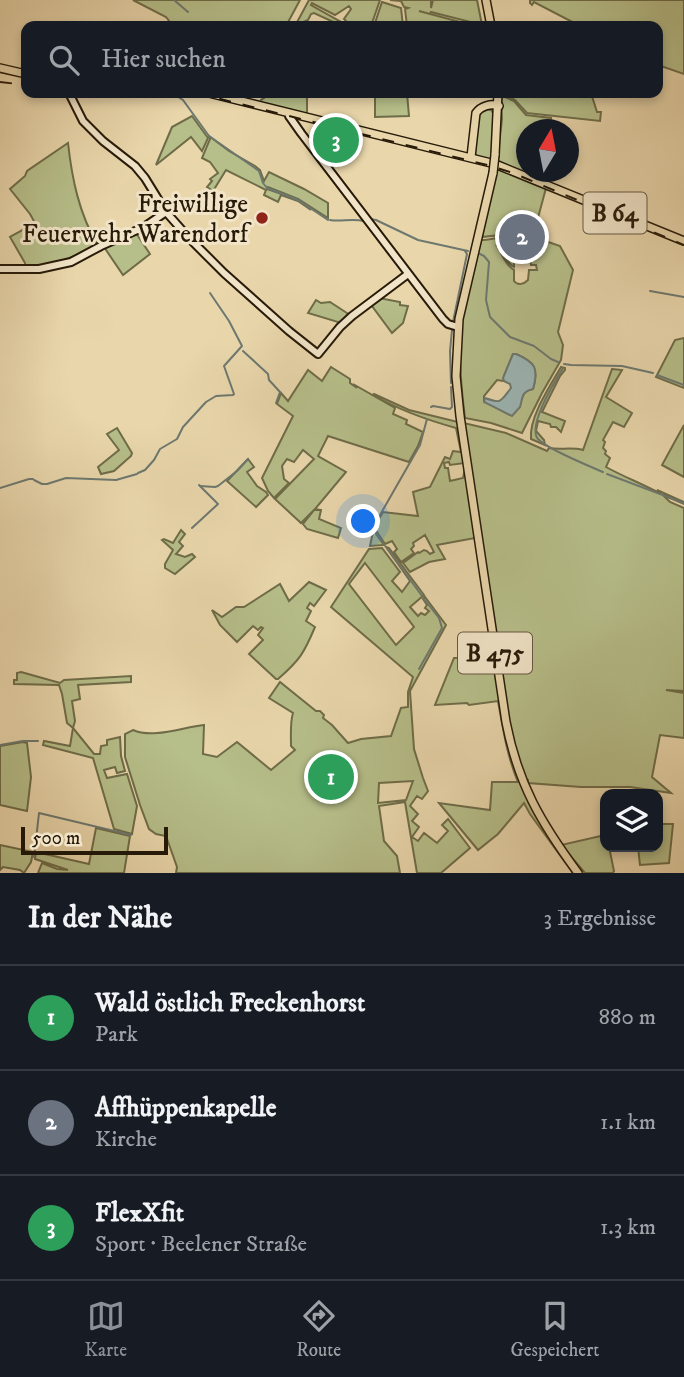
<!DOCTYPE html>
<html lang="de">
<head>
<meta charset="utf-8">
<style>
	:root { --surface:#171b24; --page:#20242c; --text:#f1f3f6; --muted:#9ea1a6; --line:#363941; --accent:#8c9099 }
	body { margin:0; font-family:"IM FELL DW Pica",serif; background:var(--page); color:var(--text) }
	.controls { position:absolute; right:21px; bottom:21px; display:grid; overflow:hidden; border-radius:14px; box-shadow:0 4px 10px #0003 }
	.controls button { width:63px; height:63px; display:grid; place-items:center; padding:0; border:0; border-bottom:2px solid var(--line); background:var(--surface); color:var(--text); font:35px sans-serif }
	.compass { position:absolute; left:516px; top:119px; width:63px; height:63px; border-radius:50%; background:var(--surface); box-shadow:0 4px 10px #0003; rotate:10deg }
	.scale { position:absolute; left:21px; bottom:18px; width:147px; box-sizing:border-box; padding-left:7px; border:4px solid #271a08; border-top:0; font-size:19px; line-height:24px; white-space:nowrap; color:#271a08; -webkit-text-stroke:5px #f1e4c8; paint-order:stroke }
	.you { position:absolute; left:364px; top:522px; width:24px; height:24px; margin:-18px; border:5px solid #fff; border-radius:50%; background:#1a73e8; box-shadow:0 0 0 10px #1a73e833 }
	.badge { display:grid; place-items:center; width:46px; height:46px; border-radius:50%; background:var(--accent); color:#fff; font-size:23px; font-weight:700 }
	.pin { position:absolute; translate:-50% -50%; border:4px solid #fff; box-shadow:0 2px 7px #0006 }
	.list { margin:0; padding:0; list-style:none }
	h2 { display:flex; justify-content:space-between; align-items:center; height:91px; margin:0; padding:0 28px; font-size:30px }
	h2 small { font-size:23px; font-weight:400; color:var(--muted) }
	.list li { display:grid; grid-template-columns:46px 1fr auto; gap:21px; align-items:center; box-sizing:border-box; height:105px; padding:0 28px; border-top:2px solid var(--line) }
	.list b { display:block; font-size:26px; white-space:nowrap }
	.list p { margin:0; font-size:23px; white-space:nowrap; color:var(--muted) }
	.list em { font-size:23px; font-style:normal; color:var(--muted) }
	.icon { flex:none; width:38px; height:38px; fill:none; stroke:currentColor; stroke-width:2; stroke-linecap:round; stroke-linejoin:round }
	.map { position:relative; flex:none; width:684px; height:873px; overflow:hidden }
	.search { position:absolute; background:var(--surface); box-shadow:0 4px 10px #0003; left:21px; right:21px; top:21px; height:77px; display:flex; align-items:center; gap:18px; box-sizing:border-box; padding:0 24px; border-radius:14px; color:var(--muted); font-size:26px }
	.sheet { height:406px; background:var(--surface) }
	nav { display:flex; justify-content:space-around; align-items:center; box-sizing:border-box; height:98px; border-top:2px solid var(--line); background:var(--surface); font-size:19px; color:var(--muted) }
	nav a { display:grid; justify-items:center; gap:4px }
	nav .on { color:var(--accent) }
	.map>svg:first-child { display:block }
	.green { fill:#b6be89; stroke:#6e6c48; stroke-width:2; fill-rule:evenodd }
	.water { fill:#9cb6b5; stroke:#6d7870; stroke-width:2 }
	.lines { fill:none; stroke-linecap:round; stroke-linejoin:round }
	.stream { stroke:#6d7870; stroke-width:2 }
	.secondary-casing { stroke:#271a08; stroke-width:10 }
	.primary-casing { stroke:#271a08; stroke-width:10 }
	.secondary { stroke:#f1e4c8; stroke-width:6 }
	.primary { stroke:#e9d6ab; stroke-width:7 }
	.rail { stroke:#271a08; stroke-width:2; stroke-dasharray:12 12; stroke-linecap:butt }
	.primary-bridge-casing { stroke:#271a08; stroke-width:10; stroke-linecap:butt }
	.primary-bridge { stroke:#e9d6ab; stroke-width:7 }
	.poi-dot { fill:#8f2418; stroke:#f1e4c8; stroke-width:2.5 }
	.labels { text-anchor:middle; stroke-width:6; stroke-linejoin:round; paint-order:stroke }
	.shield { fill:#f1e4c8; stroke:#645742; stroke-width:2 }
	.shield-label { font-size:24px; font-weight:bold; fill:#271a08 }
	.poi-label { font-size:26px; fill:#271a08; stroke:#f1e4c8; text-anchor:end }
</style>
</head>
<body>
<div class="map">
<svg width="684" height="873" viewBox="0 0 684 873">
	<rect width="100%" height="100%" fill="#e9d6ab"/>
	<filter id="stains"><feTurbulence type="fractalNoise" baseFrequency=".00286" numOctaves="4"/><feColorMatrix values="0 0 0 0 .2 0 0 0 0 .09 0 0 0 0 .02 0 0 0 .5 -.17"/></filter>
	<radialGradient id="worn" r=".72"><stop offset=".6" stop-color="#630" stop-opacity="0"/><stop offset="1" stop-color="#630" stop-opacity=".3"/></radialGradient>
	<!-- green -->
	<g class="green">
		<polygon points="133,0 300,0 286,26 173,26 166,17"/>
		<polygon points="309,0 380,0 371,26 351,26 344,19 351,9 349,6 335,15 312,3 311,5 341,22 342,26 314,13 311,14 308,20 303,22 300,26 295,26"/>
		<polygon points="390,0 431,0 431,8 433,0 477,0 482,25 431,12 430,14 419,11 475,26 407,26 405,9 408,8 404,7 401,1"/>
		<polygon points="530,0 684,0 684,74 658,65 658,26 580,26 534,2 532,5 530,3"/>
		<polygon points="382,2 401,8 403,26 374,26"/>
		<polygon points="272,93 307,93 307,114 260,103 261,100"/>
		<polygon points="375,93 407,93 409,116 375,117"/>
		<polygon points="501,93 505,93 505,97 514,101 526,115 551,118 550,129 526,130 526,172 547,172 546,181 497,162 502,119"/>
		<polygon points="508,93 532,93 547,96 548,93 591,93 597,112 601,112 600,121 527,113 515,100 508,96"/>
		<polygon points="485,109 491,110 495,116 492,161 477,156 475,154 477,117"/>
		<polygon points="192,116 208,138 202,151 191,137 156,165 172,127"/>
		<polygon points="209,136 229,151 255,166 260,170 264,181 269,172 304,189 328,203 328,218 298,199 268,187 267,189 298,200 311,210 298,201 281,195 278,202 264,195 266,190 226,170 213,191 207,187 212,181 210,179 218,173 210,162 202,158 210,139"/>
		<path d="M 68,143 C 72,179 79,213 97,244 C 70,260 56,264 25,268 L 25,263 L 10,237 L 35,223 L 30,214 L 10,189 L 25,176 L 27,171 Z"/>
		<polygon points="496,168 546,188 535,229 519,227 509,234 482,237"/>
		<path d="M 527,231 L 535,232 L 534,237 L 560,246 L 573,270 L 558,332 L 563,345 L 561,360 L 542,393 L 522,433 L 491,423 L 465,418 C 461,387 458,356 461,325 C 465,296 474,268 481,240 C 491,240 500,236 511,237 L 514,247 L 514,267 C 505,262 504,250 496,245 C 503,254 504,264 514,270 L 514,281 C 518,286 524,284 528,280 L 529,270 L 537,270 L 536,265 L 531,265 L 530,257 L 516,256 L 515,243 L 526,242 ZM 513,354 L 516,354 C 535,363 539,368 533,389 L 526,391 L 510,415 L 484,401 L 484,396 L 497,380 L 504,381 L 504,376 Z"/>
		<polygon points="136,233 150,254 123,275 104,247"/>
		<polygon points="379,298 400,302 400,305 408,306 403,323 392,333 372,306 373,303"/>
		<polygon points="316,300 321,303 330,302 350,315 341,323 308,313"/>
		<polygon points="684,338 684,388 656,377 675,340"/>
		<polygon points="331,367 350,379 350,383 357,388 353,384 395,408 393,414 407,420 406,424 423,432 418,446 409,462 328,436 318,456 346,472 315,509 321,510 319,519 341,528 338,538 307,529 303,524 315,509 301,523 275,499 314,459 303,450 294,462 287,459 282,466 284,479 289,483 274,498 268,491 262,478 293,416 277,404 281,393 288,401 308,370 322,381"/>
		<path d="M 561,367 L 565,368 L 565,370 L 560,376 L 542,412 L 565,421 L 561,432 L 556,427 L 551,427 L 550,424 L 538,421 L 536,431 L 544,440 L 545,445 L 531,439 C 529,417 550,386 561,367 Z"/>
		<path d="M 612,369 L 622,370 L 606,397 L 632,413 L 624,427 L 613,422 L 603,440 L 605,442 L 603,448 L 606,451 L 605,454 L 610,458 L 606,467 C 624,477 643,484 661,494 L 657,490 L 684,502 L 684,504 L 663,495 L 670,502 L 684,508 L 684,691 L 666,690 L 684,693 L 684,738 L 660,735 L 652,777 L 671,793 L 630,787 L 581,787 L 528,783 L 528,780 L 524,780 L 508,722 L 464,423 L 506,433 L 547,451 L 549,448 C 560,450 572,447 583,450 Z"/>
		<path d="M 374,394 L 409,410 L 458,422 L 465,463 L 450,465 L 449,462 L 444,463 L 445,468 L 448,468 L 450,481 L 463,478 L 465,468 L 475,538 L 437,545 L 445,559 L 429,562 L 410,572 L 403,563 L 418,552 L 419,553 L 424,550 L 427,551 L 430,554 L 434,552 L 425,535 L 413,543 L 414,546 L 411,549 L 414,553 L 401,562 L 394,552 L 397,549 L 392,541 L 385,544 L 377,532 L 376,534 L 384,545 L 370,546 L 375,523 L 376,524 L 383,512 L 418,516 L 413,492 L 430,487 L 445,457 L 450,459 L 453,451 L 461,452 L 456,428 C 427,420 399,410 373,395 Z"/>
		<polygon points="684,425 684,477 662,465"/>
		<polygon points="117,428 132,453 131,456 114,471 101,474 98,467 119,450 107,434"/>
		<polygon points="248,459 254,467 247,472 257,486 266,492 268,495 256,507 227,481"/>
		<polygon points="181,530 185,534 179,542 183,546 176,554 185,557 192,554 195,557 175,574 165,568 165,564 173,550 162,540 164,539 173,543"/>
		<path d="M 386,547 L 389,548 L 424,595 L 410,607 L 418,616 L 421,613 L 425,615 L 429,611 L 425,608 L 427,605 L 423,599 L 425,597 L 446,625 L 410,691 L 414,749 L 423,778 L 428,791 L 422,799 L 417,796 L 410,806 L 418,814 L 412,821 L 419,827 L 412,837 L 418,841 L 424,833 L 437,843 L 448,831 L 442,825 L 448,819 L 470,848 L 441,873 L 417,873 L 405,802 L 379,806 L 384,841 L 397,856 L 400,873 L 176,873 L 177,867 L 166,836 L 156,834 L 149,829 L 140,805 L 125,757 L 125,734 L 133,730 C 153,739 183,727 204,725 L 203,754 L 217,757 L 237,742 L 271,770 L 295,750 L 291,746 C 291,736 290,722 293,713 L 269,698 L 280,682 L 316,711 L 320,711 L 324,715 L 323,718 L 332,725 L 348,743 L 361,739 L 391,736 L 401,708 L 408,707 L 408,692 L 413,677 L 331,607 L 369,549 L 382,548 L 400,572 L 392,581 L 402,592 L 410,581 ZM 365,563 L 414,627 L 396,645 L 349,584 ZM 413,781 L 406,800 L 378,803 L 379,783 Z"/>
		<path d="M 309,582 L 326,590 L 314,606 L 310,603 L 307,608 L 311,611 L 306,621 L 315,627 C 304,653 300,660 278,679 L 276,679 L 249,654 L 263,640 L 258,635 L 263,628 L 261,627 L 258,630 L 253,626 L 237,642 L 220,625 L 212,610 L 222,617 L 236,607 L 244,607 L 280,584 L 289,601 Z"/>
		<path d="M 483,638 L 492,639 L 515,764 L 576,873 L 573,873 L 530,814 L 524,803 L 498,834 L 478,850 L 439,803 L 490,810 L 492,782 L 518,782 C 507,756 503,729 498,701 L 469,705 L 467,703 L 435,705 L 454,658 L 478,658 L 479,647 Z"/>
		<polygon points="21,672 60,683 64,680 131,676 131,682 78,685 80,699 72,701 75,721 73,728 94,754 100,754 101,746 107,745 107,740 120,737 121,756 125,771 117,773 115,767 104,770 107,778 127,774 137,806 132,834 114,829 93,758 43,745 44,741 70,746 73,728 67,723 62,694 59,685 14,684 14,680 17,680 17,673"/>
		<polygon points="23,742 27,743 31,777 27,811 0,805 0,746"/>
		<polygon points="658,824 673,824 669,863 640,865 638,847 658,847"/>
		<polygon points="96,828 130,836 124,873 38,873 42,863 57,869 68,870 35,859 36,852 89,864"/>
		<polygon points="605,835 605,847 609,847 614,871 613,873 585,873 561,845"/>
		<polygon points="0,845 33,852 31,862 24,873 20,870 3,867 0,870"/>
	</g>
	<!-- water -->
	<path class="water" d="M 513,354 L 516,354 C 535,362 539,368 533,389 C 521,392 523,397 520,407 L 512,416 L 484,402 L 485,398 C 502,404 500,402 511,388 L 510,384 L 504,381 L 503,378 Z"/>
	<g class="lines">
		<!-- stream -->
		<g class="stream">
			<polyline points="174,0 188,12"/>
			<polyline points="172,93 183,100 209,136 259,171 263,183 267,188 298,200 328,220"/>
			<polyline points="370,219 376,220 418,240 468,251"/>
			<path d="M 330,220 C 341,222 352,218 364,221"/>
			<polyline points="480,254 484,256 489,262 486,300 490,317 510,337 534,346 551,359 558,362"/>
			<polyline points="650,291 684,297"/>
			<polyline points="453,322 467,254 465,251"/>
			<polyline points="243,351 268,374 269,380 280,392 276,403"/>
			<polyline points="564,364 571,365 622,366 653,373"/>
			<path d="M 563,368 C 555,381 527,426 538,439 C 547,449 589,466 603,472"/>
			<polyline points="657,375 684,385"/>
			<polyline points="451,383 450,351 452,330"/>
			<polyline points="431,407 433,406 450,409 452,407 451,387"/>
			<polyline points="138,473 145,470 154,460 160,449 177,439 183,427 206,402 216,396 233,395 234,394 224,366 242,346 229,321 210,293"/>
			<polyline points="607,474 684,503"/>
			<polyline points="34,480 42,484 47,484 66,478 116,480 137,474"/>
			<polyline points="200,486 215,487 218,486 237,471 248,459"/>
			<polyline points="0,488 29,479 33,479"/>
			<polyline points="192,528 218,504 199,485"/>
			<polyline points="384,545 376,533 376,522 420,445 427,419"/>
			<polyline points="387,548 422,596"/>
			<polyline points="419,669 442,628 439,618 424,599"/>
			<polyline points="0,745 23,741 38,741"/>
			<polyline points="34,857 39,813 131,835"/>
		</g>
		<defs>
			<g id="secondary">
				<polyline points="69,93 83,121 103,141 135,166 145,178 166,212 189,238 224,273 289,331 318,354 340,327 352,316 408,274"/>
				<polyline points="289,113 289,116 301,133 443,319 448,324 458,327"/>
				<polyline points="0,269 39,269 71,262 101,246 144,227 166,212"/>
			</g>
			<g id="primary">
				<polyline points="486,0 491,26"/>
				<polyline points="0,68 26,74"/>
				<polyline points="209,93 495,164 684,241"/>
				<polyline points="495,155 498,93"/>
				<path d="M 471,157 L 476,113 C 481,106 491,103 499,106"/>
				<path d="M 493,173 L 459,319 L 456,376 L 460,416 L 506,722 C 518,784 541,823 578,873"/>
			</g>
		</defs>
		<!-- secondary casing -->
		<use href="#secondary" class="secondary-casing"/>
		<!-- primary casing -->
		<use href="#primary" class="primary-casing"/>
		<!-- secondary -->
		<use href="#secondary" class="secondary"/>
		<!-- primary -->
		<use href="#primary" class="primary"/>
		<!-- rail -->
		<g class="rail">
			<polyline points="0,82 26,85"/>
			<polyline points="196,93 491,166 513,173 684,245"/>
		</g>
		<defs>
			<polyline id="primary-bridge" points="493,173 495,155"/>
		</defs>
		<!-- primary-bridge casing -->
		<use href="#primary-bridge" class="primary-bridge-casing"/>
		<!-- primary-bridge -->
		<use href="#primary-bridge" class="primary-bridge"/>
	</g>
	<!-- markers -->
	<circle class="poi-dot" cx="262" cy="218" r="7"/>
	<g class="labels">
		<!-- shield labels -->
		<g class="shield">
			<rect x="583.5" y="192.5" width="63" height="41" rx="5"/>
			<rect x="458" y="632.5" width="74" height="41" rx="5"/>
		</g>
		<g class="shield-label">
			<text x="615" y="221">B 64</text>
			<text x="495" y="661">B 475</text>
		</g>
		<!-- poi labels -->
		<g class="poi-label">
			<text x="248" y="212">Freiwillige<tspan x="248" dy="30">Feuerwehr Warendorf</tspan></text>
		</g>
	</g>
	<rect width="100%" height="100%" filter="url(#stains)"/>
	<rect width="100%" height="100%" fill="url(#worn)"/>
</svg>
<div class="controls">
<button><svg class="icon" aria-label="layers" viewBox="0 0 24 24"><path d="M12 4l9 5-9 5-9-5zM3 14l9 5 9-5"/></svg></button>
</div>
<svg class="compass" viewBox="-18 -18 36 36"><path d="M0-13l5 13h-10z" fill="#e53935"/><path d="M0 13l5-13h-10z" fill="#9ea1a6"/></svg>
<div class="scale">500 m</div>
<div class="you"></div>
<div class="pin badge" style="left:331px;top:777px;background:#2e9e5b">1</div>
<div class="pin badge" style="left:522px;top:237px;background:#6b7280">2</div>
<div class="pin badge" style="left:336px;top:140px;background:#2e9e5b">3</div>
<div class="search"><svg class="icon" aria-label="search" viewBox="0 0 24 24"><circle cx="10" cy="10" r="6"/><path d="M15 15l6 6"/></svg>Hier suchen</div>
</div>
<section class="sheet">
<h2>In der Nähe<small>3 Ergebnisse</small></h2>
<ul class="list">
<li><span class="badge" style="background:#2e9e5b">1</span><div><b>Wald östlich Freckenhorst</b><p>Park</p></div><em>880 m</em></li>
<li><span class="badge" style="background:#6b7280">2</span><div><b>Affhüppenkapelle</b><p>Kirche</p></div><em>1.1 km</em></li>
<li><span class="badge" style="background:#2e9e5b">3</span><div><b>FlexXfit</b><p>Sport · Beelener Straße</p></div><em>1.3 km</em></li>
</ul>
</section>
<nav>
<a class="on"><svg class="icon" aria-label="map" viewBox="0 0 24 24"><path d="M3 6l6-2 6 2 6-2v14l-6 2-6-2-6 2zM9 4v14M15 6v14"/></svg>Karte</a>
<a><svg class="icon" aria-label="directions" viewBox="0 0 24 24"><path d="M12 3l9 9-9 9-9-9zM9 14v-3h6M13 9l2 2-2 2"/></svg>Route</a>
<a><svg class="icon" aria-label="saved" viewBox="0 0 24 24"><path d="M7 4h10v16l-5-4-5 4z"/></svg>Gespeichert</a>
</nav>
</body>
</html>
